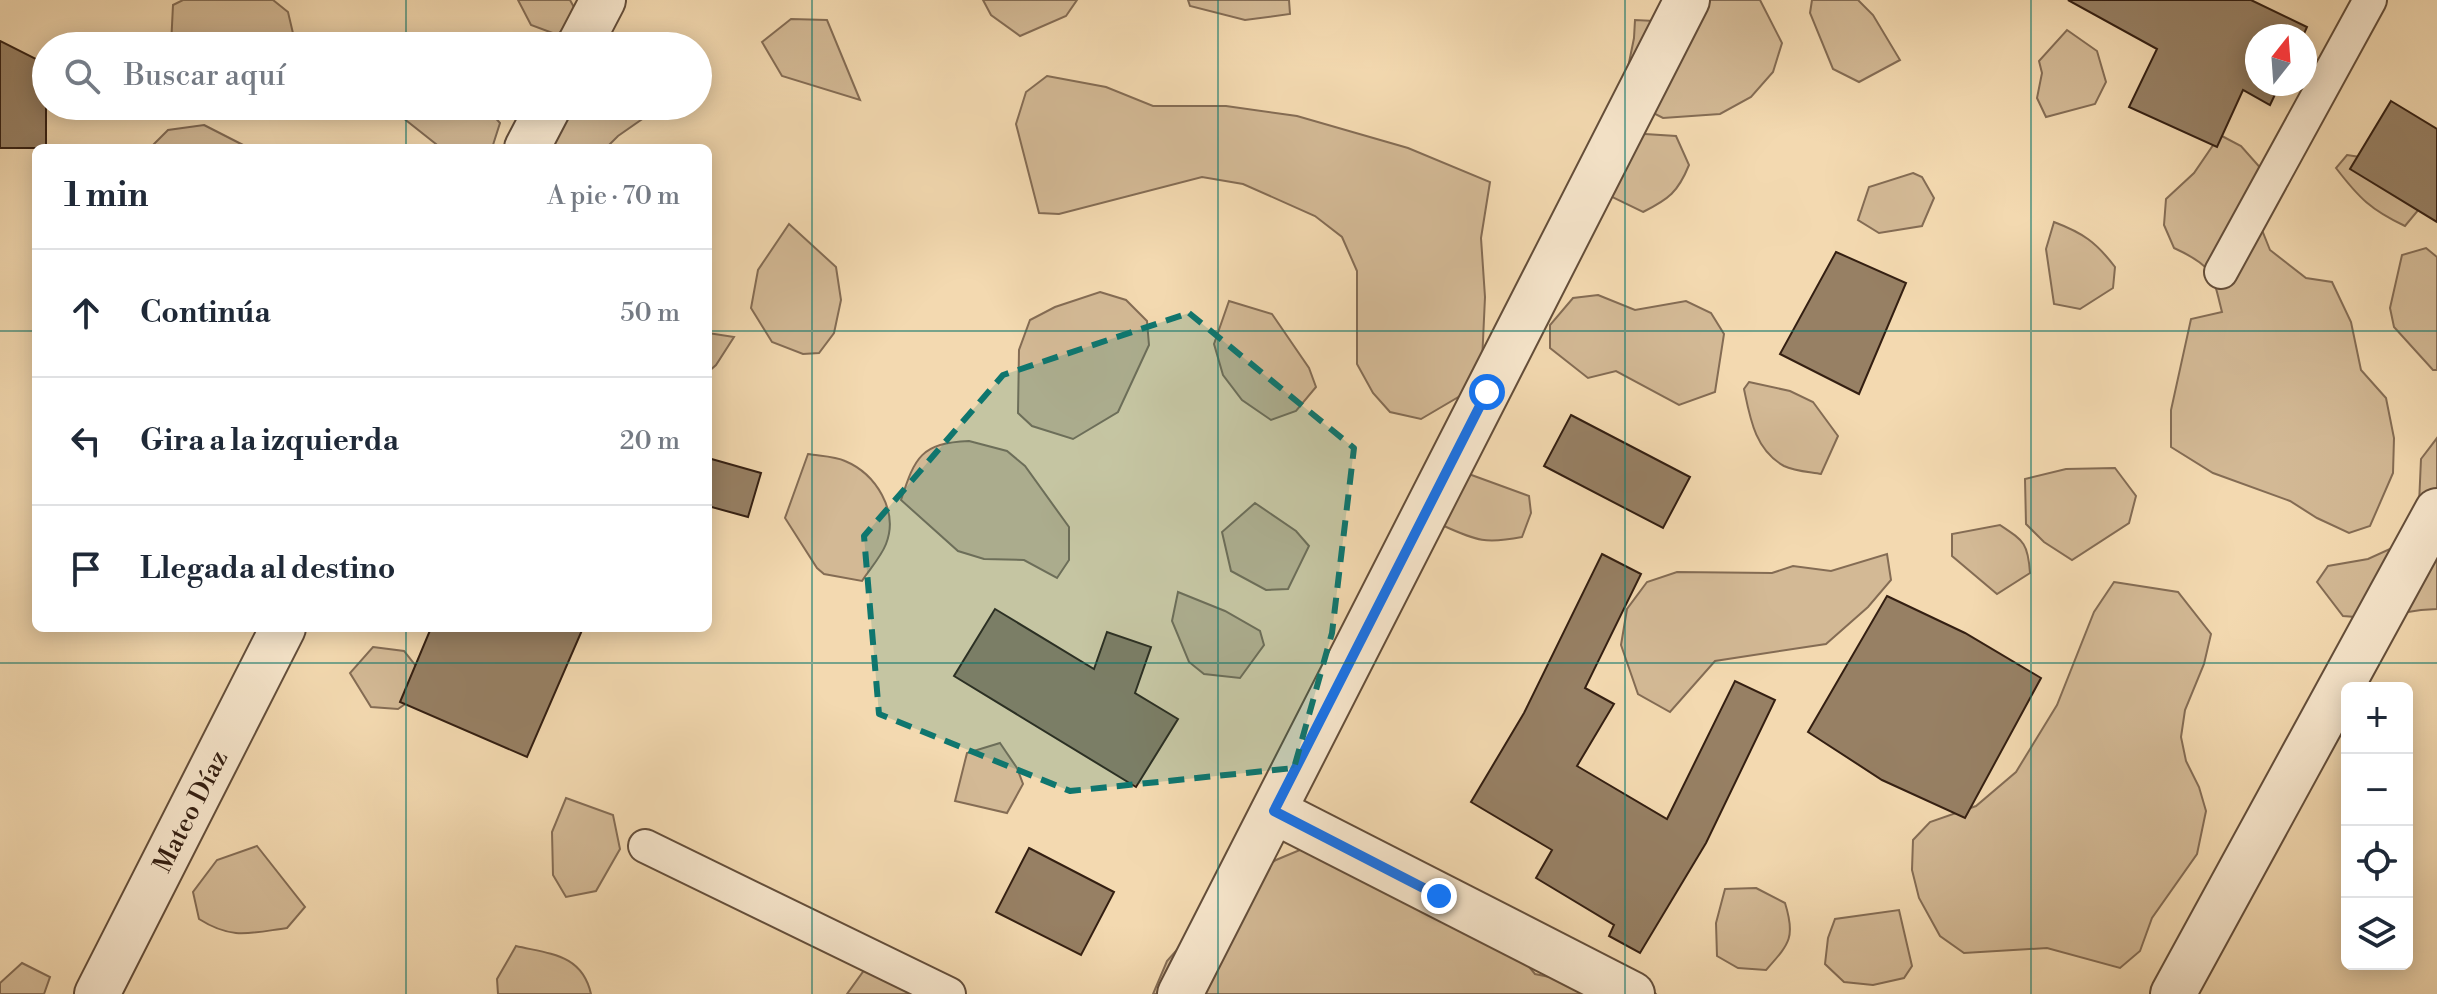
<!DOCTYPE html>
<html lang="es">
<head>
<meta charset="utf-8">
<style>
	:root { --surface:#fff; --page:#f6f6f7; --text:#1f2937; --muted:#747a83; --line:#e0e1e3 }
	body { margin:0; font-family:"Libre Bodoni",serif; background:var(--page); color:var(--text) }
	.controls { position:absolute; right:24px; bottom:24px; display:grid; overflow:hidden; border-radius:12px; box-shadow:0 4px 20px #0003 }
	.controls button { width:72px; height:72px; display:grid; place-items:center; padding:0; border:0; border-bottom:2px solid var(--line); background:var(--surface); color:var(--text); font:40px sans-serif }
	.compass { position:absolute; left:2245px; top:24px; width:72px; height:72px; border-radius:50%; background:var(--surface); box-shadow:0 4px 20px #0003; rotate:17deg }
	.stop { position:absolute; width:24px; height:24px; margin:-18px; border:6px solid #1a73e8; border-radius:50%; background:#fff }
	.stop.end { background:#1a73e8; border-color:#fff; box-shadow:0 2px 8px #0008 }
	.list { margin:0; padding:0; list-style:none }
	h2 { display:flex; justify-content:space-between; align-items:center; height:104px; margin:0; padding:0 32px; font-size:34px }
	h2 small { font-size:26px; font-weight:400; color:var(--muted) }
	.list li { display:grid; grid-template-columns:52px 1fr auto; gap:24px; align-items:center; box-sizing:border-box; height:128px; padding:0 32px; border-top:2px solid var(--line) }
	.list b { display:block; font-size:30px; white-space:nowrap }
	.list em { font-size:26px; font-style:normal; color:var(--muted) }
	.icon { flex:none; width:44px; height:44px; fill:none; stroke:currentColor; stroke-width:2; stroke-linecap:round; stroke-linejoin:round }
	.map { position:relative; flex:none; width:2437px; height:994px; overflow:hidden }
	.search { position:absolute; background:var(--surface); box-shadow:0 4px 20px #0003; left:32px; top:32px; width:680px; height:88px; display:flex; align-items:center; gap:20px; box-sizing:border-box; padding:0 28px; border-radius:44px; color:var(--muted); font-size:30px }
	.panel { position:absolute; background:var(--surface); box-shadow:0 4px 20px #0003; left:32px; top:144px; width:680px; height:488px; border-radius:12px }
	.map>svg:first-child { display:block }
	.green { fill:#d3b995; stroke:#846c54; stroke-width:2 }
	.building { fill:#978064; stroke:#341f12; stroke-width:2 }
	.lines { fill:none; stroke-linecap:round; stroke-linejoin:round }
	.lane-casing { stroke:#644e3a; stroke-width:36 }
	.street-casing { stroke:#644e3a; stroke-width:48 }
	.lane { stroke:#f7e6cc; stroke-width:32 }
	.street { stroke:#f7e6cc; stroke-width:44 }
	.route { stroke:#1a73e8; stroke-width:10 }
	.marked { fill:#0f766e; fill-opacity:0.2; stroke:#0f766e; stroke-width:6; stroke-dasharray:16 10; stroke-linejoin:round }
	.grid { fill:none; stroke:#0f766e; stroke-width:2; stroke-opacity:0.55 }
	.labels { text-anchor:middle; stroke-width:8; stroke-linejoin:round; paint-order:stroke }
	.street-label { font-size:26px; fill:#341f12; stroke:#f7e6cc }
</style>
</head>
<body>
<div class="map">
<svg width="2437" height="994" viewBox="0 0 2437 994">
	<rect width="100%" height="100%" fill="#f3d9b0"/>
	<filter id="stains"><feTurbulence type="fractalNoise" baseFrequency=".0025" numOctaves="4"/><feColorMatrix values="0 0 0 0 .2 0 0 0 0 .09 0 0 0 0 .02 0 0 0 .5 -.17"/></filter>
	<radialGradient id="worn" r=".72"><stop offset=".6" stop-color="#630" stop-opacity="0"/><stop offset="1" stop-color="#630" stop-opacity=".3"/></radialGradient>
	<!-- green -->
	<g class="green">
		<polygon points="183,0 273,0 288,12 296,46 171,46 173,5"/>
		<polygon points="518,0 570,0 576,11 558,35 531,25"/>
		<polygon points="983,0 1077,0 1066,16 1020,36 991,15"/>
		<polygon points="1188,0 1289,0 1290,14 1245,20 1190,6"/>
		<polygon points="1680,0 1760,0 1782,43 1773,72 1751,97 1720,114 1663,118 1622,97 1634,38 1635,20 1655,21"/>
		<polygon points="1812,0 1858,0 1873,15 1900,60 1859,82 1833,69 1810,13"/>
		<polygon points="791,19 827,20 860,100 782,76 762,42"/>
		<polygon points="2067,30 2097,51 2106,82 2095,104 2046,117 2037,98 2042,73 2039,61"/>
		<polygon points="1047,76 1106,87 1153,106 1226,106 1297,116 1408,148 1490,182 1481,238 1485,297 1482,362 1460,396 1421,419 1390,412 1373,393 1357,364 1357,271 1342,237 1315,216 1243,184 1202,177 1059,214 1039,213 1016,124 1026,92"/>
		<polygon points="388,106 485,106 500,123 492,148 441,148"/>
		<polygon points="552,106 647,106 648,115 618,136 606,148 537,148"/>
		<polygon points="204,125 249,148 150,148 168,130"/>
		<path d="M 1613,132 L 1676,136 L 1689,165 C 1678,192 1669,199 1643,212 L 1610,196 Z"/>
		<path d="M 2220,135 L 2241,146 L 2272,181 L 2256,215 L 2270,250 L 2306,278 L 2332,282 L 2351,322 L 2361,370 L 2386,398 L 2394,438 L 2393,473 L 2370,526 L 2349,533 L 2317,518 L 2290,501 L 2213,473 L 2171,447 L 2171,410 L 2191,319 L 2222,312 C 2212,272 2213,266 2174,248 L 2164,225 L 2166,199 L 2194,173 Z"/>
		<path d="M 2347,155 L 2386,161 L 2420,208 L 2405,226 C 2371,210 2359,198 2336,168 Z"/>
		<polygon points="1913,173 1922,177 1934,198 1922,226 1879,233 1858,220 1869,187"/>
		<path d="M 2054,222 C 2083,233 2096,242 2115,267 L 2113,288 L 2080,309 L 2054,304 L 2046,249 Z"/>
		<polygon points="789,224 836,267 841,300 834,333 819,353 803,354 772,342 751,308 758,270"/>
		<polygon points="2426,248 2437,257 2437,370 2433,370 2394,327 2390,308 2402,255"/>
		<polygon points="1100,292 1126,300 1147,321 1149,345 1118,412 1073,439 1032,426 1018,413 1019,350 1030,320 1055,307"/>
		<polygon points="1598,295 1635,310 1686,301 1711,313 1724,334 1715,392 1679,405 1616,371 1588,378 1550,348 1550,325 1573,298"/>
		<polygon points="1229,301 1272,314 1309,368 1316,387 1296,411 1271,420 1242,400 1223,375 1214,344"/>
		<polygon points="708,333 734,337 716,365 708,372"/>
		<path d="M 1749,382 L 1790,391 L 1813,402 L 1838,436 L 1821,474 C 1810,472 1794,471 1784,466 C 1755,450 1750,418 1744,389 Z"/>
		<polygon points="2437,438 2437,609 2421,610 2369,618 2343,616 2317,582 2328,566 2368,559 2401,544 2419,504 2421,459"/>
		<path d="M 969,441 L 1007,451 L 1025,466 L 1069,527 L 1069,560 L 1057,578 L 1024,560 L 984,559 L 958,551 L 901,500 C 915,457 921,443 969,441 Z"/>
		<path d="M 808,454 C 820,456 835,456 845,461 C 876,474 899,511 886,544 C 881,557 869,570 862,581 L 824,574 L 817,568 L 785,518 Z"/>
		<polygon points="2115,468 2136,496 2129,523 2072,560 2044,542 2026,524 2025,479 2066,469"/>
		<path d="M 1466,473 L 1529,496 L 1531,513 L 1522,537 C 1486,544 1477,541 1444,526 L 1438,510 Z"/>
		<polygon points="1255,503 1296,531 1309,546 1288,589 1266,590 1231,571 1222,532"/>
		<path d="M 2000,525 C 2024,541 2028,543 2030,573 L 1997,594 L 1952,556 L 1952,534 Z"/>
		<polygon points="1887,554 1891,580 1868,607 1826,644 1715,661 1670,712 1638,694 1621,645 1627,609 1647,582 1677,572 1772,573 1793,566 1831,571"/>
		<polygon points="2114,582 2178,592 2211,634 2204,664 2185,710 2181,737 2186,761 2199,787 2206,811 2197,854 2152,918 2140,951 2120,968 2047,948 1964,953 1940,936 1919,898 1912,870 1913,840 1930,822 1976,806 2016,772 2057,705 2094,612"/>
		<polygon points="1178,592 1225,611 1260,631 1264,645 1240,678 1204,674 1189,662 1172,621"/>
		<polygon points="373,647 404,651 419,670 421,693 398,709 371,707 350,673"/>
		<polygon points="1000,743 1017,768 1023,784 1007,813 955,801 967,753"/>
		<polygon points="566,798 613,815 620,849 596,891 566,897 553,875 552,832"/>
		<polygon points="1314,844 1489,918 1535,974 1594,986 1631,969 1656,994 1153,994 1167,961 1228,892 1276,860"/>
		<path d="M 257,846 L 305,907 L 287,928 C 250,933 232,940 199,919 L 193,892 L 217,860 Z"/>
		<path d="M 1756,888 L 1785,903 C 1796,938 1789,944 1766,970 L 1738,968 L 1717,956 L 1716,923 L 1725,889 Z"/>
		<polygon points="1899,910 1912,966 1904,978 1873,985 1844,982 1825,964 1828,938 1835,919"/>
		<path d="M 516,946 C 550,954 582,954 591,994 L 498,994 L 497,979 Z"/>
		<polygon points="22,963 50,977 44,994 0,994 0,983"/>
		<polygon points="865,969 934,994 847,994"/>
	</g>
	<!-- building -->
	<g class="building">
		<polygon points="2068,0 2251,0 2307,27 2303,36 2257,36 2257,84 2280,84 2270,105 2243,90 2217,147 2129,107 2157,49"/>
		<polygon points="0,41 46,64 46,148 0,148"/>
		<polygon points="2391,101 2437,129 2437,222 2350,169"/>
		<polygon points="1836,252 1906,283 1859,394 1780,354"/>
		<polygon points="1571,415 1690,477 1663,528 1544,466"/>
		<polygon points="708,458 761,473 748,517 708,506"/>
		<polygon points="1602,554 1641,574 1585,688 1614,704 1577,766 1667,819 1735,681 1775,700 1706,843 1640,953 1609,936 1614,925 1536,878 1552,850 1471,802 1524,713"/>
		<polygon points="1887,596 1965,633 2041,678 1965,818 1882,780 1808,732"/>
		<polygon points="995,609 1094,669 1107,632 1151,647 1135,693 1178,719 1136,787 954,676"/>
		<polygon points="431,628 583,628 527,757 400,702"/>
		<polygon points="1029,848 1114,892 1081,955 996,912"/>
	</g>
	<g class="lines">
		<defs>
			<g id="lane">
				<polyline points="2221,272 2370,0"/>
				<polyline points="645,846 949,994"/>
			</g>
			<g id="street">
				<polyline points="579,46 603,0"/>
				<polyline points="527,148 549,106"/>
				<polyline points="1274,811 1632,994"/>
				<polyline points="97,994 283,628"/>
				<polyline points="1180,994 1687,0"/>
				<polyline points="2173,994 2437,511"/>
			</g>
		</defs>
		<!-- lane casing -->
		<use href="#lane" class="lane-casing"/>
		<!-- street casing -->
		<use href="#street" class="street-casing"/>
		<!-- lane -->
		<use href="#lane" class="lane"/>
		<!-- street -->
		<use href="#street" class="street"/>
	</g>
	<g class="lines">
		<!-- route -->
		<polyline class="route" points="1439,896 1274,811 1487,392"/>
	</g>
	<!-- marked area -->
	<path class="marked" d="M 1189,313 L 1354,448 L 1332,633 L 1294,768 L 1070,791 L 879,714 L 864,536 L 1003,375 Z"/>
	<!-- grid -->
	<path class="grid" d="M 406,0 L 406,46M 812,0 L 812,994M 1218,0 L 1218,994M 1625,0 L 1625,994M 2031,0 L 2031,994M 406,106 L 406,148M 0,331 L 36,331M 708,331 L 2437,331M 406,628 L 406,994M 0,663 L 2437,663"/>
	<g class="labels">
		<!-- street labels -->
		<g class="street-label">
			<text transform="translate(190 811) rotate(-63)" y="9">Mateo Díaz</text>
		</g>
	</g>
	<rect width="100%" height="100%" filter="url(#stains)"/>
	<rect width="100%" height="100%" fill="url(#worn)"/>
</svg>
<div class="controls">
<button>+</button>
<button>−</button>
<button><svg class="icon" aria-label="locate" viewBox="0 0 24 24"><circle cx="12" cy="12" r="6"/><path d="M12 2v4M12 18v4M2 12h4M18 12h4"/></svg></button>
<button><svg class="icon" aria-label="layers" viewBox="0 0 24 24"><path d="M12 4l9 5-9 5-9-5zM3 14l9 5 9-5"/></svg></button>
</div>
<svg class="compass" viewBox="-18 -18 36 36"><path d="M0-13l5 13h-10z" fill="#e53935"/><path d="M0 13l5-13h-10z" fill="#747a83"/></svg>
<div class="stop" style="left:1487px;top:392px"></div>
<div class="stop end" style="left:1439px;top:896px"></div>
<div class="search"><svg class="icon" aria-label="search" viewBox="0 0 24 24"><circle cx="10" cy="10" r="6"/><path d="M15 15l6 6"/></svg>Buscar aquí</div>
<section class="panel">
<h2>1 min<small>A pie · 70 m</small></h2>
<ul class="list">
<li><svg class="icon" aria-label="ahead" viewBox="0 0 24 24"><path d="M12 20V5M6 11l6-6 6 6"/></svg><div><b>Continúa</b></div><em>50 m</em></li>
<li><svg class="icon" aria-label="left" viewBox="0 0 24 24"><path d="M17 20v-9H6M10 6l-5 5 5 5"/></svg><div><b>Gira a la izquierda</b></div><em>20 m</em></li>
<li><svg class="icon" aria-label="arrive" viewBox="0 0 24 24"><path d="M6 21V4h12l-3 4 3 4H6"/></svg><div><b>Llegada al destino</b></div></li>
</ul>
</section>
</div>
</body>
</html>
